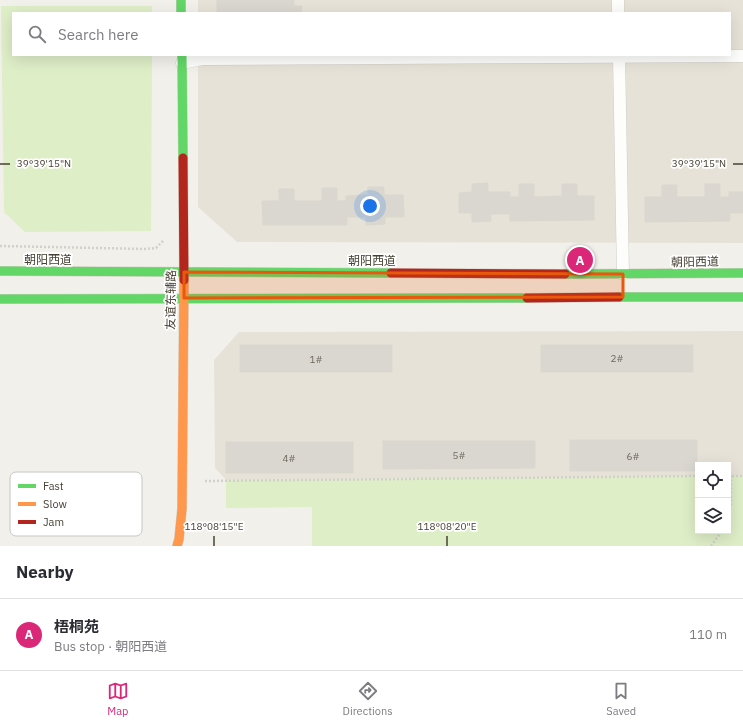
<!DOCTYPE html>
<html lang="en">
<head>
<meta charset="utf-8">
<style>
	:root { --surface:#fff; --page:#f2f2f3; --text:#2b2b33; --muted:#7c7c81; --line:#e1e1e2; --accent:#db2777 }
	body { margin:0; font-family:"IBM Plex Sans","Noto Sans SC",sans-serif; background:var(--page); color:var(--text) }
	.controls { position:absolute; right:12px; bottom:12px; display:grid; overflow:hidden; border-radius:0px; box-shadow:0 4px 16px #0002 }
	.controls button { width:36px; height:36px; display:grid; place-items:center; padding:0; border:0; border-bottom:1px solid var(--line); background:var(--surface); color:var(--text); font:20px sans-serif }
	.you { position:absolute; left:370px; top:206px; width:14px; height:14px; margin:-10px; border:3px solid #fff; border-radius:50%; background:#1a73e8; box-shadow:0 0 0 6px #1a73e833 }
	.badge { display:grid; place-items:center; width:26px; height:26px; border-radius:50%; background:var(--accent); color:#fff; font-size:13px; font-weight:700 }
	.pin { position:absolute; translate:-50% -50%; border:2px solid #fff; box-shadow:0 1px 4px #0006 }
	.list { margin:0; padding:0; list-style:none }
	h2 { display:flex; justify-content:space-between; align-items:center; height:52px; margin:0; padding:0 16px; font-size:17px }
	h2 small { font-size:13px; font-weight:400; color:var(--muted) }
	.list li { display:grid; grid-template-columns:26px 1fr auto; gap:12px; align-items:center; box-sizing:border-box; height:72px; padding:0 16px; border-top:1px solid var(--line) }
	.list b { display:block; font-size:15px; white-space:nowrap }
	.list p { margin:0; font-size:13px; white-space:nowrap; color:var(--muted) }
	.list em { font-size:13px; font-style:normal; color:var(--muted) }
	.icon { flex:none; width:22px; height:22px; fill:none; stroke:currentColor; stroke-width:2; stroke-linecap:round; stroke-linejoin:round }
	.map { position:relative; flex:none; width:743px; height:546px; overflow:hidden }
	.search { position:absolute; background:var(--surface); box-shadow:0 4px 16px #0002; left:12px; right:12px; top:12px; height:44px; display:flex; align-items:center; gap:10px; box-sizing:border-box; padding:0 14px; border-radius:0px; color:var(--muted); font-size:15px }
	.sheet { height:124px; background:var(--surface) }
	nav { display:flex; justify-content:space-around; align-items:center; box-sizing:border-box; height:56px; border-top:1px solid var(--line); background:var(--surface); font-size:11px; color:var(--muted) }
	nav a { display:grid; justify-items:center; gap:2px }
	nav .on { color:var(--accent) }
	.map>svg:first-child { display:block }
	.residential { fill:#e6e2d7 }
	.green { fill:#deeec7 }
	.building { fill:#dad7d0; stroke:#dad7cf }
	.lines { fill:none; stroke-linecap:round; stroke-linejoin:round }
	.street-casing { stroke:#d0cdc7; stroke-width:13 }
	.fast-casing { stroke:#d1cdc0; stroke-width:10 }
	.slow-casing { stroke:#d1cdc0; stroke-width:10 }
	.jam-casing { stroke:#d1cdc0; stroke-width:10 }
	.path { stroke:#d2d0ca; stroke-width:2.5; stroke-dasharray:2 2; stroke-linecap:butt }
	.street { stroke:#fdfdfc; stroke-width:12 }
	.fast { stroke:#63d668; stroke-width:9 }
	.slow { stroke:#ff974d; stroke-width:9 }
	.jam { stroke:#b3261e; stroke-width:9 }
	.marked { fill:#e8590c; fill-opacity:0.2; stroke:#e8590c; stroke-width:3; stroke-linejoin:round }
	.ticks { fill:none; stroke:#484135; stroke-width:1.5 }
	.labels { text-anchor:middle; stroke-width:3.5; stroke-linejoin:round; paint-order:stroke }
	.number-label { font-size:10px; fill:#6e685d }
	.street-label { font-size:12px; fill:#484135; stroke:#fff }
	.key { fill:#fff; stroke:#c8c6c2; stroke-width:1 }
	.key-label { font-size:11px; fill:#484135 }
	.ticks-label { font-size:10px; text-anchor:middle; fill:#484135; stroke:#fff; stroke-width:3.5; stroke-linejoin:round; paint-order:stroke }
</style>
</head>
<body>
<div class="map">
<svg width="743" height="546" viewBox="0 0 743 546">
	<rect width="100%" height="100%" fill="#f2f0ea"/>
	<!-- residential -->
	<g class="residential">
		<polygon points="198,0 743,0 743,243 237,242 198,207 198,55 730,55 730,13 198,13"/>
		<polygon points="743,331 743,476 728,476 728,465 698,465 698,476 226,480 215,468 214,360 239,332"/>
	</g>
	<!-- green -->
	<g class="green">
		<polygon points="1,6 152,6 152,13 13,13 13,55 152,55 151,231 25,232 4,212"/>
		<polygon points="698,476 698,531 728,531 728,476 743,476 743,546 312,546 312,507 226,508 226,480"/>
	</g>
	<!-- building -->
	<g class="building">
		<polygon points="217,0 294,0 294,6 302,6 301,13 217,13"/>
		<polygon points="488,183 488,192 510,192 510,197 519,197 519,184 534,184 534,197 562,196 562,184 577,184 577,196 594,196 594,220 510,221 510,214 491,214 491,221 472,222 472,213 459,213 459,193 472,192 472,184"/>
		<polygon points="705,184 720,184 720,197 729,197 729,192 743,192 743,213 730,213 730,221 645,222 645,197 662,197 662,185 677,185 677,197 705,197"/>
		<polygon points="368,187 384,187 384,195 403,195 404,217 385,217 385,224 366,225 366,217 347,217 347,225 263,225 262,201 279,201 279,189 294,189 294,201 322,201 322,188 337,188 337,201 346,201 346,196 368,195"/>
		<rect x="240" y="345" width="152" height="27"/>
		<rect x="541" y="345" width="152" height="27"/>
		<rect x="570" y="440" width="127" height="31"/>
		<polygon points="383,441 535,441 535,468 383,469"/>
		<rect x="226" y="442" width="127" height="31"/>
	</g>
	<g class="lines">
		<defs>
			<g id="street">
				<polyline points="618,0 618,13"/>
				<polyline points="619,55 623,274"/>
				<polyline points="182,63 202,59 743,56"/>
			</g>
			<g id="fast">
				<polyline points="181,0 181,13"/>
				<polyline points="182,55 183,158"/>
				<polyline points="0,271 391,273"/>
				<polyline points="565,274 743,273"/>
				<polyline points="619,297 743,297"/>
				<polyline points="0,299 527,298"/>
			</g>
			<polyline id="slow" points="177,546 179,539 182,509 184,280"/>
			<g id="jam">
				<polyline points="183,158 184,280"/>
				<polyline points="391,273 565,274"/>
				<polyline points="527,298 619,297"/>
			</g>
		</defs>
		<!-- street casing -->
		<use href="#street" class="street-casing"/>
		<!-- fast casing -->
		<use href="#fast" class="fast-casing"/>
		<!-- slow casing -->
		<use href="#slow" class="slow-casing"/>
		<!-- jam casing -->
		<use href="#jam" class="jam-casing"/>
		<!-- path -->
		<g class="path">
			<polyline points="0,246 146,249 156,248 163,241"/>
			<polyline points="728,476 743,476"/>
			<polyline points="205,481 698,476"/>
			<polyline points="728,513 731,504 731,476"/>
			<polyline points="711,546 722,531"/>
		</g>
		<!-- street -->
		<use href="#street" class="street"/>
		<!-- fast -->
		<use href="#fast" class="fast"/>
		<!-- slow -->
		<use href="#slow" class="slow"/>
		<!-- jam -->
		<use href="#jam" class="jam"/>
	</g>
	<!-- marked area -->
	<path class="marked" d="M 184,272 L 623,274 L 623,297 L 184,298 Z"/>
	<!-- ticks -->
	<path class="ticks" d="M 0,164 L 10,164M 733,164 L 743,164M 214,536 L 214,546M 447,536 L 447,546"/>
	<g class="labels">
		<!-- number labels -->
		<g class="number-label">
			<text x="617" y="362">2#</text>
			<text x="316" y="363">1#</text>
			<text x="459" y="459">5#</text>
			<text x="633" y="460">6#</text>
			<text x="289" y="462">4#</text>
		</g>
		<!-- street labels -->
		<g class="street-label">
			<text x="48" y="264">朝阳西道</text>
			<text x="372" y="265">朝阳西道</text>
			<text transform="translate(695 262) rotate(-1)" y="4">朝阳西道</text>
			<text transform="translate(171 300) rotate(-89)" y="4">友谊东辅路</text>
		</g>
	</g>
	<!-- legend -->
	<rect x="10" y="472" width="132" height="64" rx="6" class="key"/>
	<rect x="18" y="484" width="18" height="4" fill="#63d668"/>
	<rect x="18" y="502" width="18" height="4" fill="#ff974d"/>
	<rect x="18" y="520" width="18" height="4" fill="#b3261e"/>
	<g class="key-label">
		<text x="43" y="490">Fast</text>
		<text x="43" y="508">Slow</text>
		<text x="43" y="526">Jam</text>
	</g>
	<g class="ticks-label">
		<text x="44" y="167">39°39'15"N</text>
		<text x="699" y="167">39°39'15"N</text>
		<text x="214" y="530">118°08'15"E</text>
		<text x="447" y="530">118°08'20"E</text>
	</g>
</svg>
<div class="controls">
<button><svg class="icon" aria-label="locate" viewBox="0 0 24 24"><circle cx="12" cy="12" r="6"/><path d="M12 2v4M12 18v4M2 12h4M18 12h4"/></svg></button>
<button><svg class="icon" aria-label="layers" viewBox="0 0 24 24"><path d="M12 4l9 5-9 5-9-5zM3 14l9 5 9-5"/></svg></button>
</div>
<div class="you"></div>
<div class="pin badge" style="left:580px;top:260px">A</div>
<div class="search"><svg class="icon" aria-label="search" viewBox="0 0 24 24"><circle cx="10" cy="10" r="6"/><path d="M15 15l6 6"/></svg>Search here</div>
</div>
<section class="sheet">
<h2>Nearby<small></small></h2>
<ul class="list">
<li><span class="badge">A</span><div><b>梧桐苑</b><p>Bus stop · 朝阳西道</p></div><em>110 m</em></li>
</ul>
</section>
<nav>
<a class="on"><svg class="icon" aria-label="map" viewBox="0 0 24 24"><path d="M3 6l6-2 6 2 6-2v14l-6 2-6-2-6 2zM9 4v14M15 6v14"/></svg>Map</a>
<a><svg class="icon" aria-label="directions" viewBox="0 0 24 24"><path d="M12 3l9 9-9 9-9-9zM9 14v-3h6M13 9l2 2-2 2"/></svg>Directions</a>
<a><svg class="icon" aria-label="saved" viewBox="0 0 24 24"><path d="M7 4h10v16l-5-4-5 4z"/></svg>Saved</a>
</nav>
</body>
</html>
